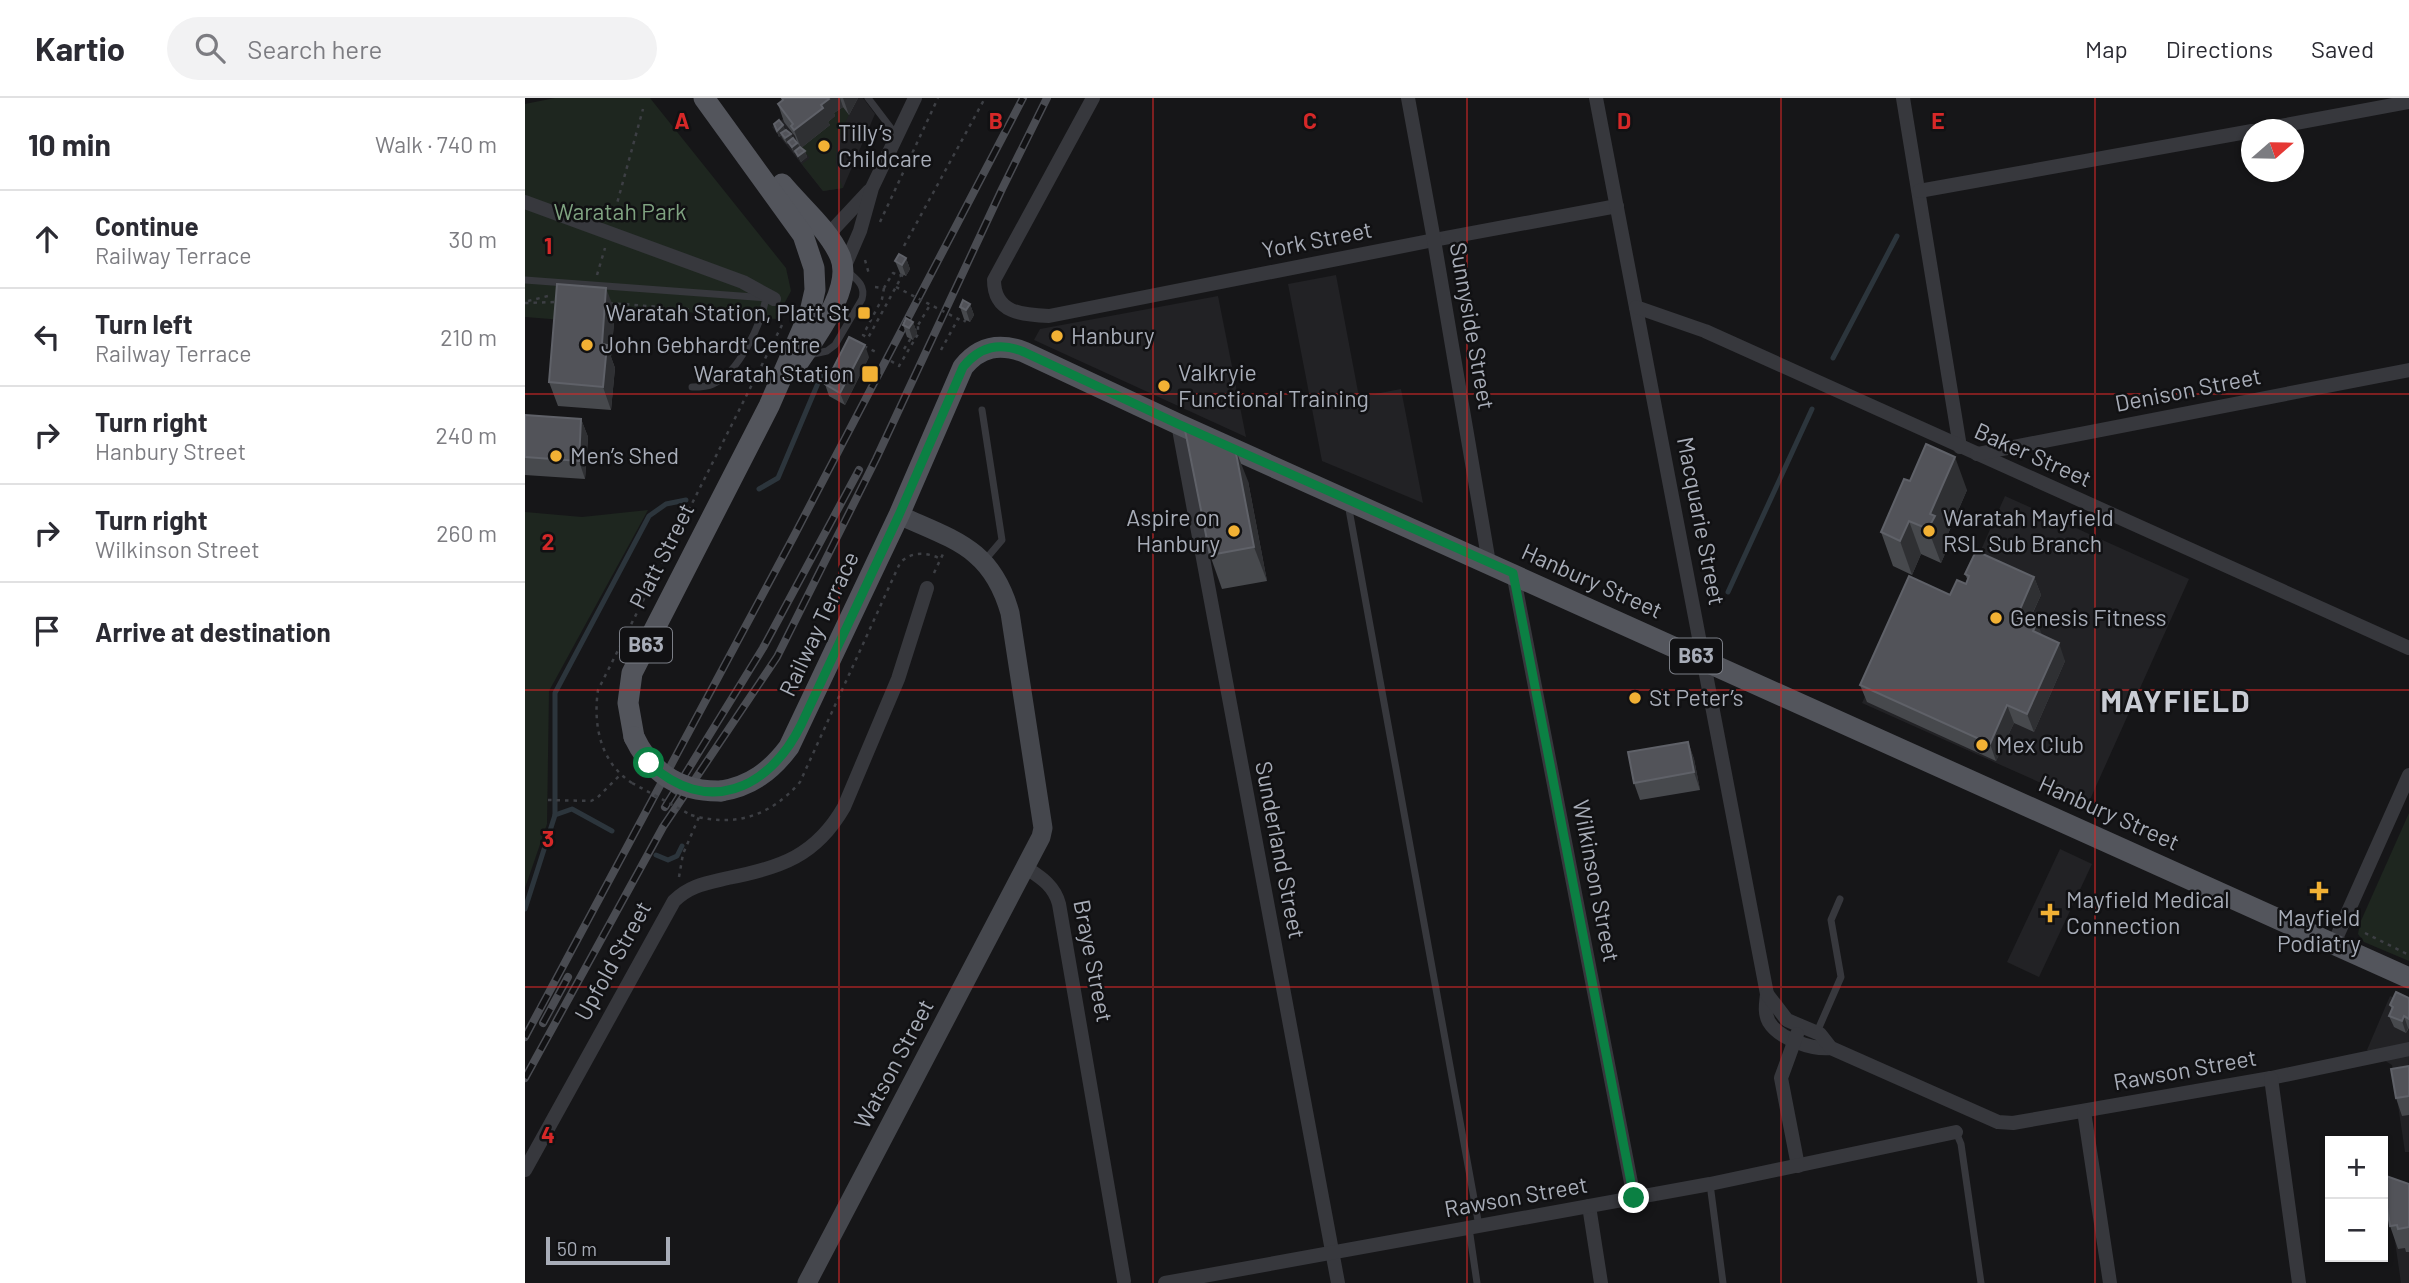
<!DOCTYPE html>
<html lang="en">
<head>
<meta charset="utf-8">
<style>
	:root { --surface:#fff; --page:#f2f2f3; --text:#2b2b33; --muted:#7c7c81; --line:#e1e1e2 }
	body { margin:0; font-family:Barlow,sans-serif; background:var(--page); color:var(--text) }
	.controls { position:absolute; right:21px; bottom:21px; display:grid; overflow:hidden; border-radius:0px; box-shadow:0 2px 5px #0004 }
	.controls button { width:63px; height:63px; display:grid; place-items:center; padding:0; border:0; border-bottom:2px solid var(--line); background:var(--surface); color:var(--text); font:35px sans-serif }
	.compass { position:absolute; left:1716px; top:21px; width:63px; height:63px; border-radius:50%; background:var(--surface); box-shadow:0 2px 5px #0004; rotate:70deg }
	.scale { position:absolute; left:21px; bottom:18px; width:124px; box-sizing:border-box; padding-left:7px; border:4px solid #a8adb8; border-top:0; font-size:19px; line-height:24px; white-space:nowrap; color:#a8adb8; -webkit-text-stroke:5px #111113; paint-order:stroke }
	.stop { position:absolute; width:21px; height:21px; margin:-16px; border:5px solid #0b8043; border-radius:50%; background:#fff }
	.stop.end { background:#0b8043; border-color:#fff; box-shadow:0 2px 7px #0008 }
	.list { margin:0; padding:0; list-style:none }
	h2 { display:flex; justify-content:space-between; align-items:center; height:91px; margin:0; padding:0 28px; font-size:30px }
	h2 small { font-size:23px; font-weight:400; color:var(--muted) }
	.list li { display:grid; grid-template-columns:46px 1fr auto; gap:21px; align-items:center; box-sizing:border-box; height:98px; padding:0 28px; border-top:2px solid var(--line) }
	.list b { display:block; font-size:26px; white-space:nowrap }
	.list p { margin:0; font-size:23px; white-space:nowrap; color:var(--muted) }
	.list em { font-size:23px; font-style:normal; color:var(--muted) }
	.icon { flex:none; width:38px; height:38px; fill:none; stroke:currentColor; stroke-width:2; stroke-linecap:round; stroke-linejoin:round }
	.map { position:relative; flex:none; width:1884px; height:1185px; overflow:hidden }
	header { display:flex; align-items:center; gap:42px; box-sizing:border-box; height:98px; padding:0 35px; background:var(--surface); border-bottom:2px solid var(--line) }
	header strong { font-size:33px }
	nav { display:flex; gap:38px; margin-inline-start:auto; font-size:24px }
	.search { width:490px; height:63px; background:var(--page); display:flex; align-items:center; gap:18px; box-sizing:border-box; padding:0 24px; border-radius:38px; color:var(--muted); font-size:26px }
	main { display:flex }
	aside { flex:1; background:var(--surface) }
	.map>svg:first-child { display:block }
	.built { fill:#222225 }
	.green { fill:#1e261f }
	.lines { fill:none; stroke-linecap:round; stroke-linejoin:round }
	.stream { stroke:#2c353c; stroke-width:5 }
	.path { stroke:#3d3f44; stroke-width:2.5; stroke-dasharray:3.5 5; stroke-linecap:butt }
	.lane { stroke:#37383d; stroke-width:7 }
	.street { stroke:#37383d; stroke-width:14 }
	.secondary { stroke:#45474d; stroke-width:19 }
	.primary { stroke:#53555c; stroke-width:21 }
	.rail-casing { stroke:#4a4c52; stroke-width:8 }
	.rail { stroke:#111113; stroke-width:5; stroke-dasharray:16; stroke-linecap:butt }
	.path-bridge { stroke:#3d3f44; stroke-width:2.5; stroke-dasharray:3.5 5; stroke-linecap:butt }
	.primary-bridge { stroke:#53555c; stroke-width:21 }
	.wall { fill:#47494d }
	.shaded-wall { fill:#2f3033 }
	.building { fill:#525359; stroke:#5f6168; stroke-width:2 }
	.route { stroke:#0b8043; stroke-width:9 }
	.grid { fill:none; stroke:#d62828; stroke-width:2; stroke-opacity:0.55 }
	.poi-dot { fill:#f2b134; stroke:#111113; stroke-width:2.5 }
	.labels { text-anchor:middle; stroke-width:5; stroke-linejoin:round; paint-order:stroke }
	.shield { fill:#111113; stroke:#7b7e86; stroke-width:2 }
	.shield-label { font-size:21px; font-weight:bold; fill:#a8adb8 }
	.poi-label { font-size:23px; fill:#a8adb8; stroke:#111113; text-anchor:start }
	.park-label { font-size:23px; fill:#7fa381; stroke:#111113 }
	.street-label { font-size:23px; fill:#a8adb8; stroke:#111113 }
	.district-label { font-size:30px; font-weight:bold; letter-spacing:2px; fill:#c9ccd4; stroke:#111113 }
	.grid-label { font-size:23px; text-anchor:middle; font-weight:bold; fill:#d62828; stroke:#111113; stroke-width:5; stroke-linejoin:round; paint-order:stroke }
</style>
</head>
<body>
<header>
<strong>Kartio</strong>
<div class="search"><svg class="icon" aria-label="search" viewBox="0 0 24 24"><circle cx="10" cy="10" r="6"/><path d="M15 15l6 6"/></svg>Search here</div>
<nav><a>Map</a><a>Directions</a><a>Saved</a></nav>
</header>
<main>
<aside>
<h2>10 min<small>Walk · 740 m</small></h2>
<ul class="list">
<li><svg class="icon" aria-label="ahead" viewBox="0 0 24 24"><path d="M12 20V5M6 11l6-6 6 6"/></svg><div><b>Continue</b><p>Railway Terrace</p></div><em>30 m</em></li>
<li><svg class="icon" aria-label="left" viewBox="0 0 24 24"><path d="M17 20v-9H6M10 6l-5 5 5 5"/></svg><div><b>Turn left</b><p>Railway Terrace</p></div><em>210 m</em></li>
<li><svg class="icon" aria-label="right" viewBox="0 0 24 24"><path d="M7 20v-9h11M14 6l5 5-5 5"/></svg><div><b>Turn right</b><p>Hanbury Street</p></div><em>240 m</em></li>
<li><svg class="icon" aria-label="right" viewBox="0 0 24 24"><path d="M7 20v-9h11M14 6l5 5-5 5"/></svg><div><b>Turn right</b><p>Wilkinson Street</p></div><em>260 m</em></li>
<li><svg class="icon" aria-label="arrive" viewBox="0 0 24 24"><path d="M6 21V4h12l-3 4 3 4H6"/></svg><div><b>Arrive at destination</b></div></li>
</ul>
</aside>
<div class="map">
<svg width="1884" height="1185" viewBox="0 0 1884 1185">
	<rect width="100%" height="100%" fill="#161618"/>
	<!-- built -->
	<g class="built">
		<polygon points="286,0 338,0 350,16 318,90 298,93 247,29"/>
		<polygon points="811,177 834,299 876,291 898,405 797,363 763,186"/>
		<polygon points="693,198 721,339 509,242 515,231"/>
		<polygon points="1480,398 1664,481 1563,706 1337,605 1388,492 1430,510"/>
		<polygon points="1535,751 1567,766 1514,879 1482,864"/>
		<polygon points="1865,898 1884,906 1884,1054 1880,1054 1867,967 1842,952"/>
		<polygon points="1884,1106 1884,1185 1876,1185 1865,1108"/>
	</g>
	<!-- green -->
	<g class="green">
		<polygon points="30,0 125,0 261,170 266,193 251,221 40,205 38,222 0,219 0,6"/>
		<path d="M 318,9 L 324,17 C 315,34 308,54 312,73 C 314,79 316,84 318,90 L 298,93 L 277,66 L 285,60 L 276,50 L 304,27 L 302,24 L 310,19 L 308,16 Z"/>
		<polygon points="123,412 24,593 22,726 0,790 0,414 57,419"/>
		<polygon points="1884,715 1884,863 1839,844 1833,836 1835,825"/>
	</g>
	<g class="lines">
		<!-- stream -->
		<g class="stream">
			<polyline points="1308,260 1372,138"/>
			<polyline points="234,391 253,380 296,278"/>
			<polyline points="1203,494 1287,311"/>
			<polyline points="30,717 47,711 87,733"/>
			<polyline points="131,757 143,762 152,758 157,748"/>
			<polyline points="0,811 30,717 30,595 124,418 141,406 161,402"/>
		</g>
		<!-- path -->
		<g class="path">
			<polyline points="88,120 118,11"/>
			<polyline points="355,124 413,0"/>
			<polyline points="379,148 460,0"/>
			<polyline points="340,162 344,176"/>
			<polyline points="72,177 80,150"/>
			<polyline points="350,189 359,190 368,175 375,178 377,175"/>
			<polyline points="359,190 357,201 338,237 343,240 378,176"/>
			<polyline points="3,203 27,197"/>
			<polyline points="0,205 32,204"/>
			<polyline points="84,205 224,216"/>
			<polyline points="389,234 405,207"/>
			<polyline points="339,248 351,254"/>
			<polyline points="379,251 386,240"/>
			<polyline points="416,252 433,221"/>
			<polyline points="366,263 374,268 393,236 393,228"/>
			<polyline points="409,475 418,456"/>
			<path d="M 107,685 C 75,664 68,627 73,592 L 257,227"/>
			<polyline points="23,702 66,703 72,700 96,676"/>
			<path d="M 166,717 C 209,730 246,718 275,684 L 375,465 C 386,453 402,454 416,461"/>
			<polyline points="154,779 158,756 174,719"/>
			<polyline points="1840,835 1884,857"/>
		</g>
		<!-- lane -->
		<g class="lane">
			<polyline points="343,0 372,38"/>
			<path d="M 0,182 L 241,200 C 236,226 214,275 188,286 C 182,289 174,289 167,289"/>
			<path d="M 284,257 L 302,253 L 310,247 L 337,201 C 341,187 331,181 322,173"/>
			<polyline points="457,312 477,442 460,462"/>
			<polyline points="823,406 954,1128"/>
			<polyline points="1292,934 1316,879 1306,822 1315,801"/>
			<polyline points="1431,1034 1436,1046 1456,1185"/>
			<polyline points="1185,1086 1198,1185"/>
			<polyline points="944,1130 952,1185"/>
		</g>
		<!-- street -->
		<g class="street">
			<path d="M 568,0 L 469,182 C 469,215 497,217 524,218 L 909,142 L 1092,108"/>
			<polyline points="883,0 909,142 964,465"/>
			<path d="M 1071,0 L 1242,896 C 1241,906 1239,915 1244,924 C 1254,941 1288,952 1306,950"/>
			<polyline points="1378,0 1435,349"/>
			<polyline points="1734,32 1884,4"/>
			<polyline points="1394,93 1727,33"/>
			<polyline points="0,104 218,184 249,201"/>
			<polyline points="302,138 344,93"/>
			<polyline points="319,170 335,133 347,90 390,0"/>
			<polyline points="1111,209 1180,233 1884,550"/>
			<polyline points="653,326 813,1185"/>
			<polyline points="1452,356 1884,272"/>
			<polyline points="988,475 1109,1100"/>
			<path d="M 500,769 C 515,779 529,787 534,806 L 599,1183"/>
			<polyline points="1809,845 1884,677"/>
			<polyline points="1242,896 1262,922 1295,936 1306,950 1473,1024 1488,1025 1746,980 1884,951"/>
			<polyline points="1272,936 1256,980 1273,1068"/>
			<polyline points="1746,980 1774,1185"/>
			<polyline points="1559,1013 1585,1185"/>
			<path d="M 0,1072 L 149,803 C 165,787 182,785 203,780 C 255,770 291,758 319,709 L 373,581 L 402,490"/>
			<polyline points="1064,1108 1076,1185"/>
			<polyline points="640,1185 1185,1086 1431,1034"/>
		</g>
		<!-- secondary -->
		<path class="secondary" d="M 282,1185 L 516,739 L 518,730 L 485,515 C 467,450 429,442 374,417"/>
		<!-- primary -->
		<g class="primary">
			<path d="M 257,86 C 276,109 303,131 315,158 C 329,190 290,239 273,265"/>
			<polyline points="109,639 103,605 107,575 244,308 285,214 290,192 289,170 278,137 179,0"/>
			<path d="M 196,693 C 226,688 246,673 264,649 L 374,417 L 438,269 C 455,248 475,245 499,254 L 653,326 L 1884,880"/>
		</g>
		<defs>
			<g id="rail">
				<polyline points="140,709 238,550 334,372"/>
				<polyline points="18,925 43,879"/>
				<polyline points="0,939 269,438 498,0"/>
				<polyline points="0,980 138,729 252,559 351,361 477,91 522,0"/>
			</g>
		</defs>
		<!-- rail casing -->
		<use href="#rail" class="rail-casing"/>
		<!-- rail -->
		<use href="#rail" class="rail"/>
		<!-- path-bridge -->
		<g class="path-bridge">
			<polyline points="371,189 439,224 441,221"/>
			<polyline points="107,685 166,717"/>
		</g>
		<!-- primary-bridge -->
		<path class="primary-bridge" d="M 109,639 C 126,675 155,694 196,693"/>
	</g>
	<!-- wall -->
	<g class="wall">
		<polygon points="257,0 333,0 324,17 318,9 309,15 310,18 303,24 305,27 276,50 273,46 274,49 280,53 282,59 276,64 271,54 269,55 264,45 262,46 258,41 256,37 254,39 249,26 258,27 260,32 266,36 267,41 272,44 270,38 259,24 253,6 258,2"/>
		<polygon points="381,160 385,171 381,178 375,175 370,163"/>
		<polygon points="445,206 449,217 445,224 439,221 435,209"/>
		<polygon points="90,213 86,259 90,270 86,312 33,308 24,284"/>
		<polygon points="388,224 392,235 388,242 382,239 378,227"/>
		<polygon points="344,259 320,307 304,298 300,286"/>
		<polygon points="0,317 56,321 63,339 60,381 0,377"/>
		<polygon points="723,383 742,483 697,491 685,457"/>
		<polygon points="1385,383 1442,392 1419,445 1422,451 1416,465 1396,456 1387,477 1368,468 1356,434"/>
		<polygon points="1440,476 1509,479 1516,497 1505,521 1517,538 1540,563 1509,634 1489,625 1471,663 1342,604 1335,587 1425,497 1441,486 1443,483"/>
		<polygon points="1163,644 1169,661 1175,692 1115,702 1109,685"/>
		<polygon points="1884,900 1884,930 1881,935 1869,929 1864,918 1867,912 1865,907"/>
		<polygon points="1884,968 1884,1017 1877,1018 1871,1000"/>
		<polygon points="1884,1086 1884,1154 1881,1154 1880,1150 1873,1151 1865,1128"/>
	</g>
	<!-- shaded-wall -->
	<g class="shaded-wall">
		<polygon points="302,0 315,0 318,9 309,15 310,18 303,24 305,27 276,50 269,32"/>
		<polygon points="318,0 333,0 324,17"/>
		<polygon points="258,27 260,33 254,39 252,33"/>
		<polygon points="266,36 268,42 262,46 260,40"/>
		<polygon points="272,45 275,51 269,55 267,49"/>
		<polygon points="280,53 282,59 276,64 273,58"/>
		<polygon points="381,160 385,171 381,178 377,167"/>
		<polygon points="81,190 90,213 86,259 90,270 86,312 78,289 77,246"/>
		<polygon points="445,206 449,217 445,224 441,212"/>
		<polygon points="388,224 392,235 388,242 384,230"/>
		<polygon points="340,247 344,259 320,307 315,295"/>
		<polygon points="56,321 63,339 60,381 54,363"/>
		<polygon points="710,350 723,383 742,483 729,449"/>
		<polygon points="1430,359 1442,392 1419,445 1422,451 1416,465 1403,431 1405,416"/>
		<polygon points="1384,423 1396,456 1387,477 1375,443"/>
		<polygon points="1509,479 1516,497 1499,533 1493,516"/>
		<polygon points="1512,524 1519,542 1508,533"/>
		<polygon points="1534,545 1540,563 1509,634 1502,616"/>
		<polygon points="1482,607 1489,625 1471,663 1465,646"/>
		<polygon points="1163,644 1169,661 1175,692 1169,674"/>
		<polygon points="1879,918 1883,930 1881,935 1877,923"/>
	</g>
	<!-- building -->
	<g class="building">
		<polygon points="257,0 303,0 304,1 296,7 298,10 269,32 266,28 268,26 253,6 258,2"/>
		<polygon points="254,22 258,27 252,33 249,26"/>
		<polygon points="261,32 266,36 260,40 256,35"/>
		<polygon points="268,40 272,45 267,49 263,44"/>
		<polygon points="275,49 280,53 273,58 270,53"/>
		<polygon points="374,156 381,160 377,167 370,163"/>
		<polygon points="32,186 81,190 77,246 82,247 78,289 24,284"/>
		<polygon points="438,202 445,206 441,212 435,209"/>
		<polygon points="381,220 388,224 384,230 378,227"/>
		<polygon points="324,239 340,247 315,295 300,286"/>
		<polygon points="0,317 56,321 54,363 0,359"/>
		<polygon points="659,327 710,350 729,449 685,457"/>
		<polygon points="1401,346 1430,359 1405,416 1410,418 1403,431 1384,423 1375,443 1356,434 1379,381 1385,383"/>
		<polygon points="1451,453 1509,479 1493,516 1512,524 1508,533 1534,545 1502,616 1482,607 1465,646 1335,587 1384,478 1425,497 1432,482 1441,486 1444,478 1440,476"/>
		<polygon points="1163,644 1169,674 1109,685 1103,654"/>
		<polygon points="1871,894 1884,900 1884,921 1879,918 1877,923 1864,918 1868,909 1865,907"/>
		<polygon points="1884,968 1884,998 1871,1000 1866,971"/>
		<polygon points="1861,1078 1884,1086 1884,1129 1873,1131 1872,1127 1865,1128 1858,1085"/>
	</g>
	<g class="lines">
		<!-- route -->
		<path class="route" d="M 124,665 C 181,719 244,692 276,627 L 374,417 L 438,269 C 455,248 475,244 499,254 L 653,326 L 988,475 L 1109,1100"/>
	</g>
	<!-- grid -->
	<path class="grid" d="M 314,0 L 314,1185M 628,0 L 628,1185M 942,0 L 942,1185M 1256,0 L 1256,1185M 1570,0 L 1570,1185M 0,296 L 1884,296M 0,592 L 1884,592M 0,889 L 1884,889"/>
	<!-- markers -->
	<g class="poi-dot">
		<circle cx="299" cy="48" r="7"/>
		<rect x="332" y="208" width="14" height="14" rx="3.5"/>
		<circle cx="532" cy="238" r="7"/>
		<circle cx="62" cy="247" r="7"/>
		<rect x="336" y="267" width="18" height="18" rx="3.5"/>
		<circle cx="639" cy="288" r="7"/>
		<circle cx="31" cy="358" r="7"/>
		<circle cx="709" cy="433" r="7"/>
		<circle cx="1404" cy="433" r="7"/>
		<circle cx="1471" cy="520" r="7"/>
		<circle cx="1110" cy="600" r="7"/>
		<circle cx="1457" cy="647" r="7"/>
		<path d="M1790.5 782.5h7v7h7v7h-7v7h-7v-7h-7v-7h7z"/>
		<path d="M1521.5 804.5h7v7h7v7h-7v7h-7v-7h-7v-7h7z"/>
	</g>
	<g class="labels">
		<!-- shield labels -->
		<g class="shield">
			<rect x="95" y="529.5" width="52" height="35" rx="5"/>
			<rect x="1145" y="540.5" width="52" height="35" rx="5"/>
		</g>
		<g class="shield-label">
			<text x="121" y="554">B63</text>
			<text x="1171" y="565">B63</text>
		</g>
		<!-- poi labels -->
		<g class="poi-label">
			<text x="313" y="43">Tilly’s<tspan x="313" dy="26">Childcare</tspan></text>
			<text x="325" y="223" text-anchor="end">Waratah Station, Platt St</text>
			<text x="546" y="246">Hanbury</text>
			<text x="76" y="255">John Gebhardt Centre</text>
			<text x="653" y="283">Valkryie<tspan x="653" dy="26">Functional Training</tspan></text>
			<text x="329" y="284" text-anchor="end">Waratah Station</text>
			<text x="45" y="366">Men’s Shed</text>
			<text x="695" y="428" text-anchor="end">Aspire on<tspan x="695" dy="26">Hanbury</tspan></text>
			<text x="1418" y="428">Waratah Mayfield<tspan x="1418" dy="26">RSL Sub Branch</tspan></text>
			<text x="1485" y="528">Genesis Fitness</text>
			<text x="1124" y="608">St Peter’s</text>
			<text x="1471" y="655">Mex Club</text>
			<text x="1541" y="810">Mayfield Medical<tspan x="1541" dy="26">Connection</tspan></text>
			<text x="1794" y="828" text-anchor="middle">Mayfield<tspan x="1794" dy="26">Podiatry</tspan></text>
		</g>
		<!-- park labels -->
		<g class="park-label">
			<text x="95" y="122">Waratah Park</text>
		</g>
		<!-- street labels -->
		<g class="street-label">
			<text transform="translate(792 142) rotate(-11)" y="8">York Street</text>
			<text transform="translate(947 228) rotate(80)" y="8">Sunnyside Street</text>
			<text transform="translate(1663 292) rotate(-11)" y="8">Denison Street</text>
			<text transform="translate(1508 357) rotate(24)" y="8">Baker Street</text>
			<text transform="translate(1176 423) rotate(79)" y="8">Macquarie Street</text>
			<text transform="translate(137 458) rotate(-63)" y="8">Platt Street</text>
			<text transform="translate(1067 483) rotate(24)" y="8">Hanbury Street</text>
			<text transform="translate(294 526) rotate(-65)" y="8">Railway Terrace</text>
			<text transform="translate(1584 715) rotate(24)" y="8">Hanbury Street</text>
			<text transform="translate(755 752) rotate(79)" y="8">Sunderland Street</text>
			<text transform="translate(1071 783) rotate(79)" y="8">Wilkinson Street</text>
			<text transform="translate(88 863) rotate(-61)" y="8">Upfold Street</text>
			<text transform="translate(568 863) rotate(79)" y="8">Braye Street</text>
			<text transform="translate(369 966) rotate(-62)" y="8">Watson Street</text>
			<text transform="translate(1660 972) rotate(-10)" y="8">Rawson Street</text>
			<text transform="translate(991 1099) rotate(-10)" y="8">Rawson Street</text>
		</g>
		<!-- district labels -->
		<g class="district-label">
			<text x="1651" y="614">MAYFIELD</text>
		</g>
	</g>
	<g class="grid-label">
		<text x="157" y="31">A</text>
		<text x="471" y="31">B</text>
		<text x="785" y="31">C</text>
		<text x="1099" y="31">D</text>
		<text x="1413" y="31">E</text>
		<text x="23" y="156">1</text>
		<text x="23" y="452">2</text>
		<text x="23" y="749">3</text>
		<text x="23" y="1045">4</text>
	</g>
</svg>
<div class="controls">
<button>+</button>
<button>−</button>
</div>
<svg class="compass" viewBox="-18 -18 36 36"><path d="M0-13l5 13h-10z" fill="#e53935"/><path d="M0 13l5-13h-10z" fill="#7c7c81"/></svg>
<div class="scale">50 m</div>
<div class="stop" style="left:124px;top:665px"></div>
<div class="stop end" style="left:1109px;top:1100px"></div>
</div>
</main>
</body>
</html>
